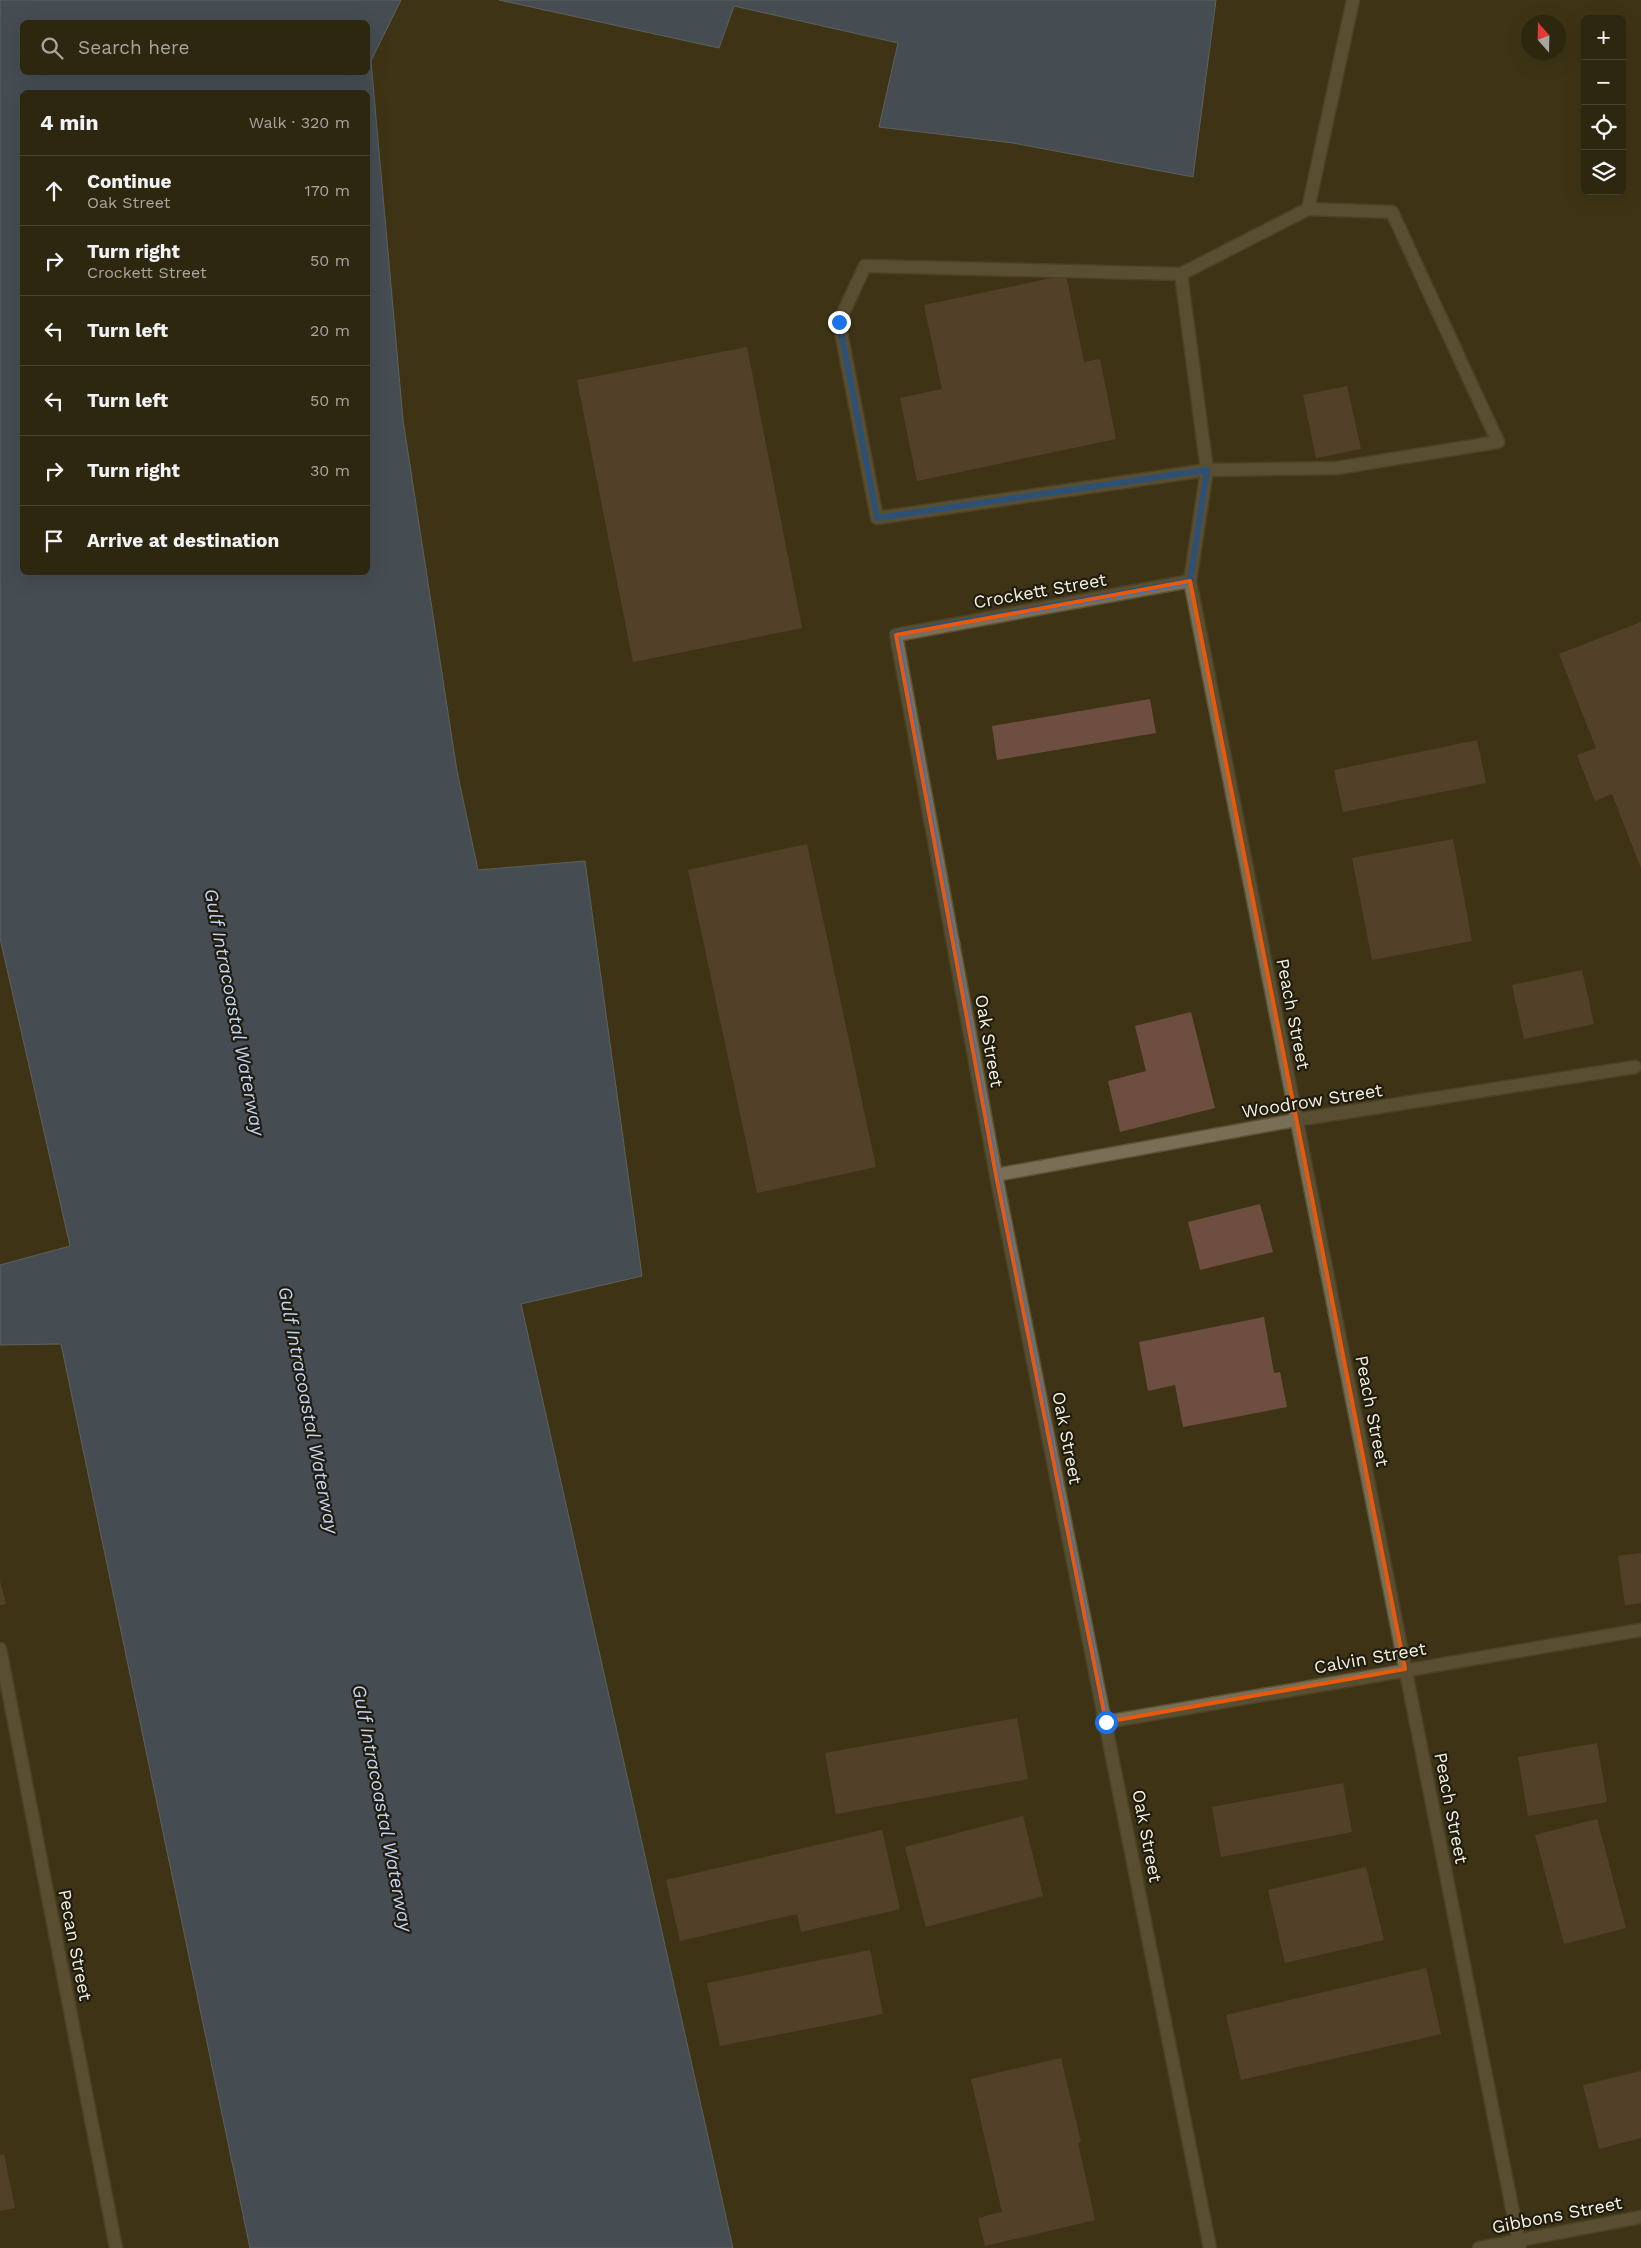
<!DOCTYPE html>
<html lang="en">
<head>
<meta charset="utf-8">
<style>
	:root { --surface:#2e2710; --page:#362f19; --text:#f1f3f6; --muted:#a7a59f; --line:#494430 }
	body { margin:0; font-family:"Work Sans",sans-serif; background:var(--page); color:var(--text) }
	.controls { position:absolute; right:15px; top:15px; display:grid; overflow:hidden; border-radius:8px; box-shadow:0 5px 20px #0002 }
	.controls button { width:45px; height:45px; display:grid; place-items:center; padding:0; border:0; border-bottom:1px solid var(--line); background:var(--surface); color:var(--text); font:25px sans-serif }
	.compass { position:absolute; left:1521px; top:15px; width:45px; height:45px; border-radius:50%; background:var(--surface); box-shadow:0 5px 20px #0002; rotate:340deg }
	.stop { position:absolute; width:15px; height:15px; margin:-11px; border:4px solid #1a73e8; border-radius:50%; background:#fff }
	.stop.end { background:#1a73e8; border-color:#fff; box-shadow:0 1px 5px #0008 }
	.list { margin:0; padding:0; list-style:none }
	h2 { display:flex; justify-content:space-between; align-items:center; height:65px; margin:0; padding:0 20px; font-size:21px }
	h2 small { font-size:16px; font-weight:400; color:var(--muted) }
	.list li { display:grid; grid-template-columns:32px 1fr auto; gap:15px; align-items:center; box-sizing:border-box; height:70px; padding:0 20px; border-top:1px solid var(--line) }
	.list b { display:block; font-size:19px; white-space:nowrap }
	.list p { margin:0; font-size:16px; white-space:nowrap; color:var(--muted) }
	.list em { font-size:16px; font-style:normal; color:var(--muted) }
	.icon { flex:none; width:28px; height:28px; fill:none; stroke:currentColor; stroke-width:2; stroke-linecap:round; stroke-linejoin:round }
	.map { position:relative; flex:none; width:1641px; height:2248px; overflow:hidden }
	.search { position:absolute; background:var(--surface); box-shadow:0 5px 20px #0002; left:20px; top:20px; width:350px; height:55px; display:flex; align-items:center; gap:12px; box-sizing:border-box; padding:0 18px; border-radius:8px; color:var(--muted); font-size:19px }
	.panel { position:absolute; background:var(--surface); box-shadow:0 5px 20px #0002; left:20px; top:90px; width:350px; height:485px; border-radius:8px }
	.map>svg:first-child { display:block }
	.water { fill:#4f6b9e; stroke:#8194b2; fill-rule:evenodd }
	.building { fill:#6e4e40 }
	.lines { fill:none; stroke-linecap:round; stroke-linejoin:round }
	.service-casing { stroke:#5c5235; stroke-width:15 }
	.minor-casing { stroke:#5c5235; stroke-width:15 }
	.service { stroke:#7b6e56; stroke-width:12 }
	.minor { stroke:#7b6e56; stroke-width:12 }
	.route { stroke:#1a73e8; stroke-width:6 }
	.marked { fill:none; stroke:#e8590c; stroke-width:4; stroke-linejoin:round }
	.labels { text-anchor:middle; stroke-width:4.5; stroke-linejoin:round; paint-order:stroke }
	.street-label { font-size:18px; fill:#f7f2e0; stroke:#201c0f }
	.water-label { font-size:19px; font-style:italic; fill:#c3d5f4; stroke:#201c0f }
</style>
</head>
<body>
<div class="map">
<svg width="1641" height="2248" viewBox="0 0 1641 2248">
	<rect width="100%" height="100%" fill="#3e3415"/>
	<!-- water -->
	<g class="water">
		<path d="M 0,0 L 401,0 L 371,61 L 403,420 L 457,771 L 478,870 L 585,861 L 642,1276 L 521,1304 L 733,2248 L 250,2248 L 61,1344 L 0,1345 L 0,1265 L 70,1246 L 0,938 ZM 22,22 L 368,22 L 368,72 L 22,72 ZM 22,92 L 368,92 L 368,572 L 22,572 Z"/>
		<polygon points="499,0 1216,0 1193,177 1013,143 879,127 898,43 734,6 719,48"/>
	</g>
	<!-- building -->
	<g class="building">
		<polygon points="1066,275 1084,362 1100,359 1116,439 917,481 900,398 942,389 924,305"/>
		<polygon points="747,347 802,628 633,662 577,380"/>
		<polygon points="1347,386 1361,449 1316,458 1303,395"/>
		<polygon points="1641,622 1641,868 1612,794 1595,801 1577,755 1596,748 1559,654"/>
		<polygon points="1150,699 1156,733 997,760 992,726"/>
		<polygon points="1477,740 1486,783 1343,812 1334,770"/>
		<polygon points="1453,839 1472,941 1372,960 1352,858"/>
		<polygon points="807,844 876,1167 757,1193 688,870"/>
		<polygon points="1582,970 1594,1024 1524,1039 1512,985"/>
		<polygon points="1191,1012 1215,1108 1120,1132 1108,1081 1146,1071 1135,1026"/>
		<polygon points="1260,1204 1273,1252 1200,1270 1188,1222"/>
		<polygon points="1264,1317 1274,1373 1280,1372 1287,1407 1183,1427 1175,1385 1148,1391 1139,1342"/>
		<polygon points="1641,1553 1641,1603 1625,1605 1618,1556"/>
		<polygon points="0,1581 6,1604 0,1605"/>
		<polygon points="1017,1718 1028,1779 836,1814 825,1753"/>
		<polygon points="1597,1743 1607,1802 1528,1816 1518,1757"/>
		<polygon points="1343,1783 1352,1832 1221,1857 1212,1807"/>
		<polygon points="1023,1816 1043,1896 926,1927 905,1847"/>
		<polygon points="1597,1819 1626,1928 1564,1944 1535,1835"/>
		<polygon points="882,1830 900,1909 801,1932 797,1914 680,1941 666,1880"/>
		<polygon points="1366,1867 1384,1940 1285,1963 1268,1890"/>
		<polygon points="870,1950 883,2014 720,2046 707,1983"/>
		<polygon points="1426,1968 1441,2034 1241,2080 1226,2015"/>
		<polygon points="1061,2058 1081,2142 1078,2143 1095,2220 985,2246 978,2218 1002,2212 971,2079"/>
		<polygon points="1641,2071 1641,2138 1599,2149 1583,2085"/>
		<polygon points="4,2154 15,2208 0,2211 0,2155"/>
	</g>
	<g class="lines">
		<defs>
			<g id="service">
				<polyline points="1181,274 1207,470 877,518 839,322 865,266 1181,274 1308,209 1353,0"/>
				<polyline points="1190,581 1207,470 1337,468 1498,442 1392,212 1308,209"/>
			</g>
			<g id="minor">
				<polyline points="996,1175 1296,1120 1635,1067"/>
				<polyline points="0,1649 116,2248"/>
				<polyline points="1106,1722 1641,1630"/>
				<polyline points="1210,2248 996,1175 896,635 1190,581 1520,2248"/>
				<polyline points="1479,2248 1641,2217"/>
			</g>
		</defs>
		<!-- service casing -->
		<use href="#service" class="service-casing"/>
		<!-- minor casing -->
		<use href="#minor" class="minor-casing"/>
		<!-- service -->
		<use href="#service" class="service"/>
		<!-- minor -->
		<use href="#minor" class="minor"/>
	</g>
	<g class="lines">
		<!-- route -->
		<polyline class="route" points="839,322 877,518 1207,470 1190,581 896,634 996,1175 1106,1722"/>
	</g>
	<!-- marked area -->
	<path d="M0 0H1641V2248H0ZM 1190,581 L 1405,1669 L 1106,1722 L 996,1175 L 896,635 Z" fill="#3e3415" fill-opacity=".55" fill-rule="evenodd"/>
	<path class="marked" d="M 1190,581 L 1405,1669 L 1106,1722 L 996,1175 L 896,635 Z"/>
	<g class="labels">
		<!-- street labels -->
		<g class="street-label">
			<text transform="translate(1040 591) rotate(-10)" y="6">Crockett Street</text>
			<text transform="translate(1293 1014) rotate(79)" y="6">Peach Street</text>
			<text transform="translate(989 1041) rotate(80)" y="6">Oak Street</text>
			<text transform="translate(1312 1101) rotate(-9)" y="6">Woodrow Street</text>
			<text transform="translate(1372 1411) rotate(79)" y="6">Peach Street</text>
			<text transform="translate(1067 1438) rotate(79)" y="6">Oak Street</text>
			<text transform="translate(1370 1658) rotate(-10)" y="6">Calvin Street</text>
			<text transform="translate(1451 1808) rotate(79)" y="6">Peach Street</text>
			<text transform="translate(1147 1836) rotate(79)" y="6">Oak Street</text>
			<text transform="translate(75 1945) rotate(79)" y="6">Pecan Street</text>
			<text transform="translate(1557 2215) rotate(-11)" y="6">Gibbons Street</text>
		</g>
		<!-- water labels -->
		<g class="water-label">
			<text transform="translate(235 1012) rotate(79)" y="7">Gulf Intracoastal Waterway</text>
			<text transform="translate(309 1410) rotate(79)" y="7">Gulf Intracoastal Waterway</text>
			<text transform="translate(383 1808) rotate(79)" y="7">Gulf Intracoastal Waterway</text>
		</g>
	</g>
</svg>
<div class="controls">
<button>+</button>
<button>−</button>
<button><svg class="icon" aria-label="locate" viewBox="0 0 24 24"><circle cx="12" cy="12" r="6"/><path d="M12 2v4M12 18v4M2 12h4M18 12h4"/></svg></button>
<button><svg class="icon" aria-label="layers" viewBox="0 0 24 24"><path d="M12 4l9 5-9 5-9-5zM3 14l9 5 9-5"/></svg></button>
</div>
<svg class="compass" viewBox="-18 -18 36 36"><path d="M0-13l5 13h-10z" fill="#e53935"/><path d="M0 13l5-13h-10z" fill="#a7a59f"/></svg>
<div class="stop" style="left:1106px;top:1722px"></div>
<div class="stop end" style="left:839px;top:322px"></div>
<div class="search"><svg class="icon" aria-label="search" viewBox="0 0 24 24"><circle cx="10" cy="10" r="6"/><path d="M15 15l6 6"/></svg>Search here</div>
<section class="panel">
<h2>4 min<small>Walk · 320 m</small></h2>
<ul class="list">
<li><svg class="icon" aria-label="ahead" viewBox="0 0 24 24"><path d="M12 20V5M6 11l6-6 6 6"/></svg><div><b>Continue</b><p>Oak Street</p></div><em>170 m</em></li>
<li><svg class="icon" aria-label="right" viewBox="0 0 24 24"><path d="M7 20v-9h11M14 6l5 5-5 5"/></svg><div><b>Turn right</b><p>Crockett Street</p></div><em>50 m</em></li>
<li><svg class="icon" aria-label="left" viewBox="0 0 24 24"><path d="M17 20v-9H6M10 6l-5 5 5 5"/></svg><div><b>Turn left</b></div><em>20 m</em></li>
<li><svg class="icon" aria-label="left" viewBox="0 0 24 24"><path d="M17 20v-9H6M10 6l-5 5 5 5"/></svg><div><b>Turn left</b></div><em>50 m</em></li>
<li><svg class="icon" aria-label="right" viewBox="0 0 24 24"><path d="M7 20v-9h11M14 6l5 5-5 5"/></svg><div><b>Turn right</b></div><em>30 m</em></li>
<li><svg class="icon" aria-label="arrive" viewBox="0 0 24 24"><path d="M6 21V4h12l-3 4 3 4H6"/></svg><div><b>Arrive at destination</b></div></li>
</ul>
</section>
</div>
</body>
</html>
